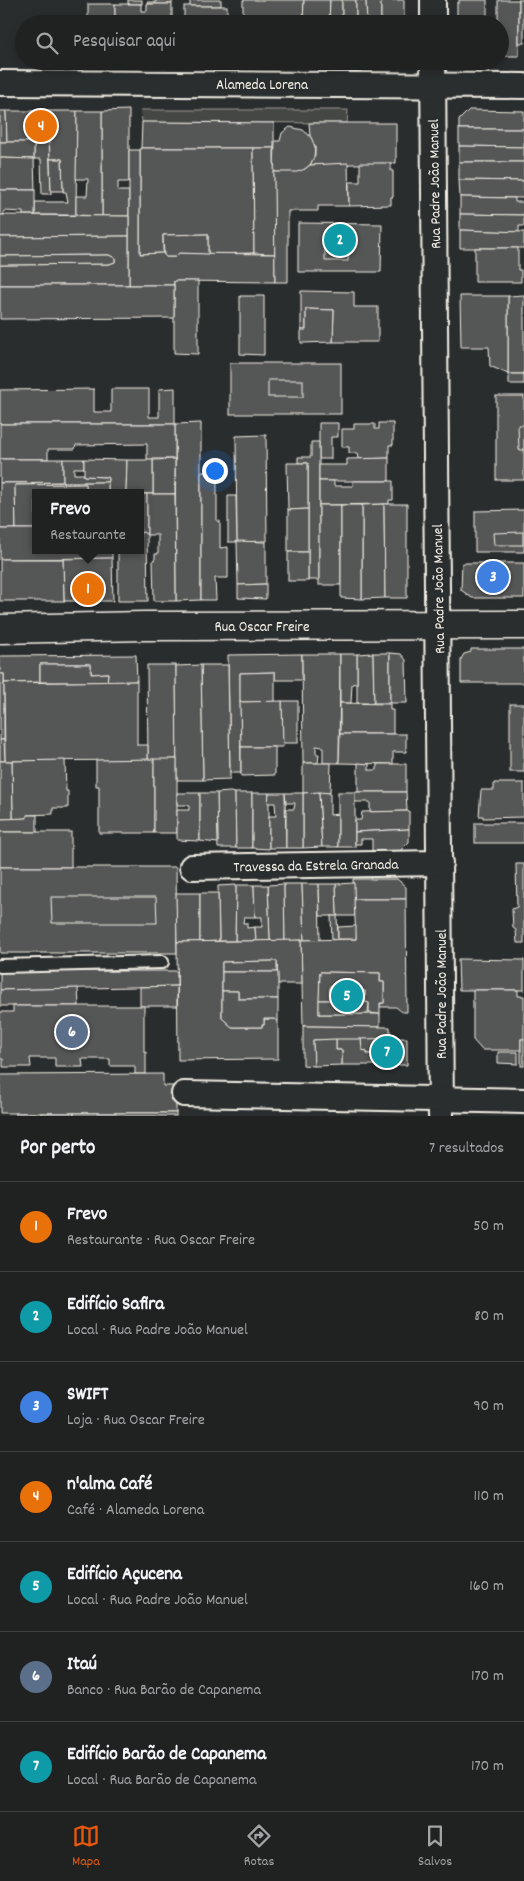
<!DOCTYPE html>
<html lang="pt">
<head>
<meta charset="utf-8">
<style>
	:root { --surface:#202222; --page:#2d2f2f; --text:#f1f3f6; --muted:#a2a4a5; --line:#3d3f40; --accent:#ea580c }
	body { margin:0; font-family:Dekko,sans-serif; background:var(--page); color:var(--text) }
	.you { position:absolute; left:214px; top:470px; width:18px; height:18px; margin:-12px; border:4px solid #fff; border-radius:50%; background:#1a73e8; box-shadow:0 0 0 8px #1a73e833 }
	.badge { display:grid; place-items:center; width:32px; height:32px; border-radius:50%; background:var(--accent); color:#fff; font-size:16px; font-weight:700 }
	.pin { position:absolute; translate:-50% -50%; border:2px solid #fff; box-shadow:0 1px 5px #0006 }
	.popup { position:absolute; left:32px; top:489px; width:112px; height:65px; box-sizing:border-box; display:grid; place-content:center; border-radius:0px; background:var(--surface); filter:drop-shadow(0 1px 4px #0005); font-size:16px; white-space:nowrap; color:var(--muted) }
	.popup b { font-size:19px; color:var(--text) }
	.popup::after { content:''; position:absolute; left:50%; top:100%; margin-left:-10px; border:10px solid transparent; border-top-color:var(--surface) }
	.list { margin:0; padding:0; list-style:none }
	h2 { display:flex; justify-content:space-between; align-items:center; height:65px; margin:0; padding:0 20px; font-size:21px }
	h2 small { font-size:16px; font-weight:400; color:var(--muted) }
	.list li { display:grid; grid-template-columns:32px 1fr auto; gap:15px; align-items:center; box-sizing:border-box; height:90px; padding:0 20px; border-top:1px solid var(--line) }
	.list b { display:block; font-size:19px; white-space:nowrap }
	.list p { margin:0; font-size:16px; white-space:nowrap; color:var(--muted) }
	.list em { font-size:16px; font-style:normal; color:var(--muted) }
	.icon { flex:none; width:28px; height:28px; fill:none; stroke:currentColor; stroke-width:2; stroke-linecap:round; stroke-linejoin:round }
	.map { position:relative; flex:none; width:524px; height:1116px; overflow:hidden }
	.search { position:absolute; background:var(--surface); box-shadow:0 2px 8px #0003; left:15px; right:15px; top:15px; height:55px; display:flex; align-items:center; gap:12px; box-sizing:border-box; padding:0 18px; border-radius:28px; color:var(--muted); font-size:19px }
	.sheet { height:695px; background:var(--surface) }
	nav { display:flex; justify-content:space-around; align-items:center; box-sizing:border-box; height:70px; border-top:1px solid var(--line); background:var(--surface); font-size:14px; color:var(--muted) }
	nav a { display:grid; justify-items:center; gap:2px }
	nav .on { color:var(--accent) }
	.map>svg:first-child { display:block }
	.green { fill:#444645; stroke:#9c9c96 }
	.building { fill:#555756; stroke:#f4f1e8 }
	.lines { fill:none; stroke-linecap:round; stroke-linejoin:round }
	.service-casing { stroke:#f4f1e8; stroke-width:16 }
	.minor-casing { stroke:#f4f1e8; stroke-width:28 }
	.tertiary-casing { stroke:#f4f1e8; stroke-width:31 }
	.service { stroke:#2a2d2e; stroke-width:12 }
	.minor { stroke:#2a2d2e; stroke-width:24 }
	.tertiary { stroke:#2a2d2e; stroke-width:28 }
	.labels { text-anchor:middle; stroke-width:4; stroke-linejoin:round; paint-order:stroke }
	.street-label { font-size:15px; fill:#f4f1e8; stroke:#2a2d2e }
</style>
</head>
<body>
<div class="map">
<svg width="524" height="1116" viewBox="0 0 524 1116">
	<rect width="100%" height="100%" fill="#2a2d2e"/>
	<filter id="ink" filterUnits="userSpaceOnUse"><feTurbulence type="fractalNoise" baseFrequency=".02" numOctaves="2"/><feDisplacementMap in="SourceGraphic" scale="10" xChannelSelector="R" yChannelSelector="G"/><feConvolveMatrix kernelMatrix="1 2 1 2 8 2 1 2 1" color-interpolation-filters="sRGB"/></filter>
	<g filter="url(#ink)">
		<!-- green -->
		<polygon class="green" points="141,110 348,110 347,123 142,122"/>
		<!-- building -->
		<g class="building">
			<rect x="128" y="0" width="14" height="4"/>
			<polygon points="156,0 172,0 172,4 147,4 147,2 156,2"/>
			<rect x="190" y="0" width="31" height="6"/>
			<polygon points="243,0 304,0 303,24 243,24"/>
			<polygon points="304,0 330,0 329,24 303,24"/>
			<polygon points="330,0 342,0 342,24 329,24"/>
			<rect x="342" y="0" width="14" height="24"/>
			<polygon points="356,0 366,0 367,24 356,24"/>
			<polygon points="366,0 381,0 381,24 367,24"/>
			<rect x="381" y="0" width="23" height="24"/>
			<polygon points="459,0 487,0 487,24 457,24 457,3 459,3"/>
			<polygon points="498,0 519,0 519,56 500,56 500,24 498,24"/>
			<rect x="519" y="0" width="5" height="43"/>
			<rect x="88" y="4" width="27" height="20"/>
			<polygon points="115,4 141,4 141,11 147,11 147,4 172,4 172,24 115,24"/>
			<rect x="184" y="6" width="43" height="18"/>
			<polygon points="129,110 129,182 118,182 118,191 129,191 129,216 102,216 102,111"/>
			<polygon points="469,110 524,111 524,129 459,129 459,120"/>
			<polygon points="0,111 6,111 7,142 0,142"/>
			<polygon points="6,111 34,111 34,142 7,142"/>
			<polygon points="34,111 48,111 51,194 42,194 41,159 34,159"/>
			<polygon points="48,111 77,111 76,215 35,215 35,202 68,202 66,192 63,192 62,159 50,159"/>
			<polygon points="77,111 102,111 102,216 76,215 76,196 87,196 88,179 76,179"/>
			<polygon points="142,122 274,123 274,148 141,148"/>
			<polygon points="309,123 396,123 396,163 310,165 315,155 315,147 310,136"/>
			<polygon points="290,127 303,130 311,137 315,147 314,157 310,165 302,171 295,173 274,172 275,141 280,141 282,133"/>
			<polygon points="459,129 524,129 524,147 459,146"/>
			<polygon points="0,142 34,142 34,159 0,158"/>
			<polygon points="459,146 524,147 524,162 459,162"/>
			<polygon points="140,148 253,148 254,253 208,254 208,234 163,235 163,253 140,254"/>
			<polygon points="253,148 274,148 275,254 254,253"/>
			<polygon points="129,150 140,150 140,254 163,253 166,257 175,257 179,253 275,254 275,282 174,281 174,285 129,285"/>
			<polygon points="0,158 34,159 35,190 0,190"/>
			<polygon points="50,159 62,159 63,191 51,191"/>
			<polygon points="459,162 524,162 524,181 459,180"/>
			<polygon points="348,163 349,206 318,206 318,211 288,211 288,282 275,282 274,172 297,172 305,169 310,165"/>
			<polygon points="360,163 391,163 391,171 393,171 393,197 391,197 391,205 349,206 349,182 360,182"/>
			<polygon points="459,180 524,181 524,198 460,197"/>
			<polygon points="0,190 35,190 35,215 23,215 23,212 4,211 4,215 0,215"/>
			<polygon points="460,197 515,198 515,202 524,202 524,215 460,214"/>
			<polygon points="460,214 524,215 524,226 519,226 519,232 460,230"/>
			<polygon points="0,215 129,216 129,236 0,237"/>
			<polygon points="298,223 382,224 381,272 298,272"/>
			<polygon points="460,230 524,232 524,248 460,248"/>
			<polygon points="325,231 349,231 348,261 325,261"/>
			<polygon points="208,234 208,254 179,253 175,257 166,257 164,255 163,235"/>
			<polygon points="129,236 129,285 0,285 0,265 109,264 115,262 115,258 109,255 0,256 0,237"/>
			<polygon points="475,248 518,248 518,270 521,270 521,282 475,282"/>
			<polygon points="109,255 115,258 115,262 109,264 0,265 0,256"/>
			<polygon points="174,281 198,281 198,354 174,353"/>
			<polygon points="0,285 174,285 174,318 0,319"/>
			<polygon points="301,291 354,292 354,307 378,307 378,342 333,342 334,310 306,309 306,330 301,330"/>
			<polygon points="524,295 524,374 508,374 508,296"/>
			<polygon points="240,296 264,296 264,355 240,354"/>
			<polygon points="460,296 508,296 508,374 490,366 489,347 461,347"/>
			<polygon points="306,309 334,310 333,342 301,343 301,330 306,330"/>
			<rect x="230" y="363" width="111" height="51"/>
			<rect x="509" y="374" width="15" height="10"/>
			<rect x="268" y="380" width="35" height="17"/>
			<polygon points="175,388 175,424 0,424 0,390 94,389 94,412 111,412 111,389 149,389 149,417 159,417 159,389"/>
			<rect x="496" y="396" width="28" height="84"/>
			<polygon points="201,423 201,600 176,601 175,424"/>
			<polygon points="319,423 338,423 338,437 331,437 331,459 319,459"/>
			<polygon points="379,423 393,423 393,445 389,445 389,458 359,459 358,453 349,453 349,447 342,447 342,429 354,429 354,424 375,424 375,429 379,429"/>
			<polygon points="0,424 175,424 175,459 147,459 147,444 76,445 75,449 48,449 48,459 0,459"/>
			<polygon points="518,425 524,425 524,450 519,450"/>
			<polygon points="266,435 267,541 237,542 236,436"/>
			<polygon points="311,442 319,442 319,580 308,580 308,463 298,463 298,457 311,457"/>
			<polygon points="389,458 389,481 319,481 319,465 347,465 347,459"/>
			<polygon points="0,459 63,459 63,482 0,483"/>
			<polygon points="63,459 84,459 84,468 74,468 74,474 84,474 84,476 108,477 108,482 63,482"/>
			<polygon points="84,459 127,460 126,493 108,493 108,477 84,476"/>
			<polygon points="175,459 175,494 153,494 153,460"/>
			<polygon points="127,460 153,460 153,494 126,493"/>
			<polygon points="287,463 308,463 308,509 288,510"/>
			<polygon points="201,472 217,472 217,521 220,521 220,548 228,547 228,578 215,578 216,600 201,600"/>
			<polygon points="319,481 334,481 334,486 353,486 353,481 393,481 393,500 389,500 389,504 319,505"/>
			<polygon points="108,482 108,493 86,493 86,484 15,485 16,529 0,529 0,483"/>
			<polygon points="86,484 86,493 36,493 36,529 16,529 15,485"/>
			<polygon points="140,494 147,494 147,535 143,532 140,533"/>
			<polygon points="147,494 175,494 176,601 154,601 153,560 155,559 155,554 158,554 158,535 147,535"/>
			<polygon points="228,496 236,496 237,542 228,542"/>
			<polygon points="384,504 385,598 362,599 362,505"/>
			<polygon points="384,504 407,504 407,598 385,598"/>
			<rect x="319" y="505" width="22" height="80"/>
			<polygon points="341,505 362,505 362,599 341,598"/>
			<polygon points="308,509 308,552 288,552 288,510"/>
			<polygon points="524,510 524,552 475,552 475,511"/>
			<polygon points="0,529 36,529 36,550 112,550 112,558 0,559"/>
			<polygon points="143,532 147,535 148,601 118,601 118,550 140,550 140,533"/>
			<polygon points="523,532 523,545 494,545 493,533"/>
			<polygon points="237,541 266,542 266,584 238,585"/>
			<rect x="288" y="552" width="20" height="29"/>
			<polygon points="112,558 113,601 64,601 63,559"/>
			<polygon points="0,559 63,559 64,601 0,601"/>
			<polygon points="462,563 524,563 524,598 472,598 461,590"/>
			<polygon points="266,584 266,599 238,598 238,585"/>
			<polygon points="471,649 524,649 524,683 461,683 461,659 464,654 471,652"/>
			<polygon points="373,653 374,703 357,703 357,654"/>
			<polygon points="373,653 390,653 390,703 374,703"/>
			<polygon points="390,653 401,654 406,660 407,703 390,703"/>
			<polygon points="302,654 302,680 275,680 275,672 240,673 241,773 230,773 228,655"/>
			<polygon points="302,654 340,654 339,763 323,763 323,747 316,746 316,754 319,754 318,763 303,763"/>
			<polygon points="340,654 357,654 357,683 352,684 351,703 340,703"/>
			<polygon points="136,655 137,681 107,682 108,673 91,674 91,664 40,664 40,682 4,683 4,674 0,674 0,656"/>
			<polygon points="40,664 91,664 91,674 108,673 107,682 40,682"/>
			<polygon points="147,665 176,665 177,759 148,760"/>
			<polygon points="201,665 228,665 230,779 203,780"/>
			<polygon points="201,665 203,780 177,780 176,666"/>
			<polygon points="275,672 275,702 240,702 240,673"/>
			<rect x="0" y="674" width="4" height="66"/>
			<polygon points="137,681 137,745 148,745 148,760 5,761 4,683"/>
			<rect x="282" y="701" width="16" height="42"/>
			<polygon points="282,701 283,747 241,747 240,702"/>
			<polygon points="340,703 390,704 390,710 393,710 393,734 340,734"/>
			<rect x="510" y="704" width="14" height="68"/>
			<polygon points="340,734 406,734 406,752 393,752 393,764 339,763"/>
			<polygon points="0,740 4,740 5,761 0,761"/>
			<polygon points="241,747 275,747 275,775 241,776"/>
			<polygon points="154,759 154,833 99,833 99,786 96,786 96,760"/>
			<rect x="154" y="759" width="23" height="74"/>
			<polygon points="65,760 66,791 68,791 68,808 53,808 53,814 27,815 27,818 13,819 12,761"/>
			<polygon points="0,761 12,761 13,819 0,819"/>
			<polygon points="303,763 331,763 330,793 303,793"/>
			<polygon points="358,763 369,764 369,770 377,770 377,764 406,764 406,792 358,792"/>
			<polygon points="494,783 524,783 524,817 483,818 483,816 479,816 481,790 494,790"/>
			<polygon points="230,792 235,793 236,848 218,848 217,793"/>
			<polygon points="319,792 322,847 303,848 303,793"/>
			<polygon points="319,792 330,793 330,815 338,814 338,847 322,847"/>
			<rect x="338" y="792" width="17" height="55"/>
			<polygon points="355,792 406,792 407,811 370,812 370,802 355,802"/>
			<polygon points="177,793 200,793 200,841 177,840 177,810 189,810 189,805 177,805"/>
			<polygon points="200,793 217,793 218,843 200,841"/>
			<polygon points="235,793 252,793 252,848 236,848"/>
			<polygon points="252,793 269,793 269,849 252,848"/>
			<polygon points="269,793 285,793 286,848 269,848 269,816 276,816 275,803 268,803"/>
			<polygon points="285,793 303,793 303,848 286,848 286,809 294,809 295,803 286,803"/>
			<polygon points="409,811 409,829 355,832 355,820 361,820 362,812"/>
			<polygon points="27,815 37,815 37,832 0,832 0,819 27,818"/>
			<rect x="475" y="823" width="49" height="20"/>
			<polygon points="409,829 409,842 398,853 372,853 372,839 361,839 361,844 355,844 355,832"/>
			<rect x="0" y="832" width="71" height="35"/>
			<polygon points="516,864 524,864 524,943 517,943 516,930 513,928 512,909 517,907"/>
			<polygon points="0,867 176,867 177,953 0,953"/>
			<polygon points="353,879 397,879 406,887 406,899 354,899"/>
			<polygon points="354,883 355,916 337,916 336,884"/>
			<polygon points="284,884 285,941 270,941 268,885"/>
			<polygon points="284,884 302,884 304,940 285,941"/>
			<polygon points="302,884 319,884 320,940 304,940"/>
			<polygon points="319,884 336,884 337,916 320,916"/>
			<polygon points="236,885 254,885 255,917 244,917 243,923 247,923 247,928 255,927 256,941 235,941"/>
			<polygon points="236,885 235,941 219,941 218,886"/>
			<polygon points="254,885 268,885 270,941 256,941 255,927 262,927 262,917 255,917"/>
			<polygon points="176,893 200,893 200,942 177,942"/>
			<polygon points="200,893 218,893 219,941 200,942"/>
			<polygon points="51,897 156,897 157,923 52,923"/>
			<polygon points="354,899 406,899 407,1012 402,1012 396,1007 380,1007 380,1003 384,1003 384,982 380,982 380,973 320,972 319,1014 380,1014 380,1027 303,1026 301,940 356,939"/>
			<polygon points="331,916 337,916 338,939 332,940"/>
			<polygon points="356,926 356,939 338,939 338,927"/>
			<polygon points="301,940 302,984 278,984 277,961 222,962 222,1018 232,1027 262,1027 262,1025 264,1025 264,1019 274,1019 278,1021 278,1059 178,1060 177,942"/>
			<polygon points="458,959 524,960 524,990 459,990"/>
			<polygon points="277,961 277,972 222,972 222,962"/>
			<polygon points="0,971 177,971 177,986 0,990"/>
			<polygon points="222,972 278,972 278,999 238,999 238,991 222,991"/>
			<polygon points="320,972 380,973 380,982 384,982 384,1003 380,1003 380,1014 369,1013 369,1003 365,1002 365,991 357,991 357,987 330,986 330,1000 319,1000"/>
			<polygon points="177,986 177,1006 140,1006 140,987"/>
			<polygon points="330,986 357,987 357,991 365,991 365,1002 369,1003 368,1014 319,1014 319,1000 330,1000"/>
			<polygon points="78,988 79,1006 0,1006 0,990"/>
			<polygon points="473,990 518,990 518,996 524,996 524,1039 521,1039 521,1050 482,1050 473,1040"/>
			<polygon points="222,991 238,991 238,999 278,999 278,1021 274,1019 264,1019 264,1025 262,1025 262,1027 232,1027 222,1018"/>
			<polygon points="13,1006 144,1006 144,1053 146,1052 146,1074 135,1074 135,1066 110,1066 110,1059 82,1059 83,1067 55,1067 55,1058 30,1058 31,1067 3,1067 3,1059 0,1059 0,1012 13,1012"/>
			<polygon points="303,1026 390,1027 390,1039 313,1040 314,1066 303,1065"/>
			<polygon points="407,1038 407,1065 381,1065 381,1054 367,1054 367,1051 362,1050 361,1039"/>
			<polygon points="336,1039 361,1039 362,1050 367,1051 367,1054 381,1054 381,1065 342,1065 342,1050 336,1050"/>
			<polygon points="336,1039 336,1050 342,1050 342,1065 314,1066 313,1040"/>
			<rect x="521" y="1039" width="3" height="27"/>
			<polygon points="498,1052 518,1052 518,1064 498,1063"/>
			<polygon points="163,1074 163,1086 176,1086 176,1113 0,1113 0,1075"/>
			<rect x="16" y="1113" width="18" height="3"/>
			<rect x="41" y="1113" width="33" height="3"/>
			<rect x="74" y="1113" width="102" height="3"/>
		</g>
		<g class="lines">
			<defs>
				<polyline id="service" points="0,966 162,962"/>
				<g id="minor">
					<polyline points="433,0 433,24"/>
					<polyline points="433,61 441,1116"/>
					<polyline points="0,83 524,86"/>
					<polyline points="192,867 440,863"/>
					<polyline points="184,1094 524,1101"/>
				</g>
				<polyline id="tertiary" points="0,629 145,626 524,625"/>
			</defs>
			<!-- service casing -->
			<use href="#service" class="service-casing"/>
			<!-- minor casing -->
			<use href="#minor" class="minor-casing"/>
			<!-- tertiary casing -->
			<use href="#tertiary" class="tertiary-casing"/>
			<!-- service -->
			<use href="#service" class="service"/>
			<!-- minor -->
			<use href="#minor" class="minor"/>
			<!-- tertiary -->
			<use href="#tertiary" class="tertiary"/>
		</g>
	</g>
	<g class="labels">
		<!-- street labels -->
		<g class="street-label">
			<text x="262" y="89">Alameda Lorena</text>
			<text transform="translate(434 184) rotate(-91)" y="5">Rua Padre João Manuel</text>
			<text transform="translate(438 589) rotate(-91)" y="5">Rua Padre João Manuel</text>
			<text x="262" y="631">Rua Oscar Freire</text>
			<text transform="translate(316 865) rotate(-1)" y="5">Travessa da Estrela Granada</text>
			<text transform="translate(441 994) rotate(-90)" y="5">Rua Padre João Manuel</text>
		</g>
	</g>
</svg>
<div class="you"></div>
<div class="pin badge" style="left:88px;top:589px;background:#e8710a">1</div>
<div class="popup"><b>Frevo</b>Restaurante</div>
<div class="pin badge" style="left:340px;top:240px;background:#0f9aa8">2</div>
<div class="pin badge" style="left:493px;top:577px;background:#3f7fe0">3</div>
<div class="pin badge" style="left:41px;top:126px;background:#e8710a">4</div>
<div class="pin badge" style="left:347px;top:996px;background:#0f9aa8">5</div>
<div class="pin badge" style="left:72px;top:1032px;background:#5c6f8a">6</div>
<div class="pin badge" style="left:387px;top:1052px;background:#0f9aa8">7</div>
<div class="search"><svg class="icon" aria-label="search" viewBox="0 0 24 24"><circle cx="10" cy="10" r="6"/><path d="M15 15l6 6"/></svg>Pesquisar aqui</div>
</div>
<section class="sheet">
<h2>Por perto<small>7 resultados</small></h2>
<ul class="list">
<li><span class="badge" style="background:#e8710a">1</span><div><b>Frevo</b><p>Restaurante · Rua Oscar Freire</p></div><em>50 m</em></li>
<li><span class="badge" style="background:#0f9aa8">2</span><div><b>Edifício Safira</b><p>Local · Rua Padre João Manuel</p></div><em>80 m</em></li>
<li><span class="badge" style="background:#3f7fe0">3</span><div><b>SWIFT</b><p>Loja · Rua Oscar Freire</p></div><em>90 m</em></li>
<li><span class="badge" style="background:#e8710a">4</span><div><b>n'alma Café</b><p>Café · Alameda Lorena</p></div><em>110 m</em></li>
<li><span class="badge" style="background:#0f9aa8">5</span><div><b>Edifício Açucena</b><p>Local · Rua Padre João Manuel</p></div><em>160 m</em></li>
<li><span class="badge" style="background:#5c6f8a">6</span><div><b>Itaú</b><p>Banco · Rua Barão de Capanema</p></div><em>170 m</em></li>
<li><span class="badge" style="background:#0f9aa8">7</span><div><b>Edifício Barão de Capanema</b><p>Local · Rua Barão de Capanema</p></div><em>170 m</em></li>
</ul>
</section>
<nav>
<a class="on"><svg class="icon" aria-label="map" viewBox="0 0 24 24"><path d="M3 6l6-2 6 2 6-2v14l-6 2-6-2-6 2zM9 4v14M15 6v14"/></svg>Mapa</a>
<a><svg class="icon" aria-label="directions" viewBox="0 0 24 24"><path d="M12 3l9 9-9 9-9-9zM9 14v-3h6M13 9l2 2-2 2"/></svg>Rotas</a>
<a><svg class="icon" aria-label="saved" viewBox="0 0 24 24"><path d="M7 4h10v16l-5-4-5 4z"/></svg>Salvos</a>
</nav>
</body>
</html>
